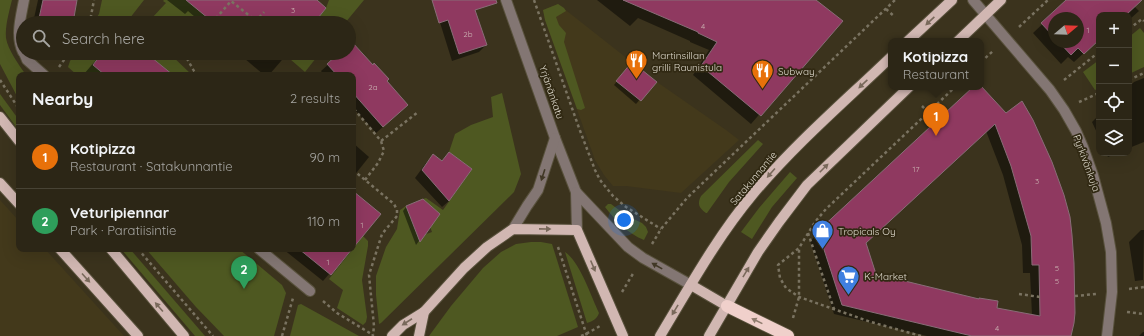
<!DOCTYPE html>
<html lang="en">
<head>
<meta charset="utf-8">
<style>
	:root { --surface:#2c2616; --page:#342e1f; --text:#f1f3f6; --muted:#a6a5a1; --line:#484335; --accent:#d93025 }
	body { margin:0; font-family:Quicksand,sans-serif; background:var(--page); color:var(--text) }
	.controls { position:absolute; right:12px; top:12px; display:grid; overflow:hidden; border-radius:8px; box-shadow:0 4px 16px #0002 }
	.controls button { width:36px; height:36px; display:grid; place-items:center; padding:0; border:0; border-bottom:1px solid var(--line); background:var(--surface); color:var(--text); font:20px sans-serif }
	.compass { position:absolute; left:1048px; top:12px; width:36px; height:36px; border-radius:50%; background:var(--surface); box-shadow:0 4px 16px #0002; rotate:71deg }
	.you { position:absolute; left:624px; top:220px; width:14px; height:14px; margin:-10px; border:3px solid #fff; border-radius:50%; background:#1a73e8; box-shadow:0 0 0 6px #1a73e833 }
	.badge { display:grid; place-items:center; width:26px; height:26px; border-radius:50%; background:var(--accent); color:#fff; font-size:13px; font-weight:700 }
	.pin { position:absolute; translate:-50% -33px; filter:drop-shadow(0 1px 2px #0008) }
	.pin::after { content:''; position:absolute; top:21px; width:14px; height:12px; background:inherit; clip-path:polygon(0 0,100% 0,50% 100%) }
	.popup { position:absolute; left:888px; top:38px; width:96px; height:52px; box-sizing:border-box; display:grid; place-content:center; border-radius:8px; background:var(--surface); filter:drop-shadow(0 1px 3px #0005); font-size:13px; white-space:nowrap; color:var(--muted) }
	.popup b { font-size:15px; color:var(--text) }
	.popup::after { content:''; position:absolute; left:50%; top:100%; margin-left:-8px; border:8px solid transparent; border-top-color:var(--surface) }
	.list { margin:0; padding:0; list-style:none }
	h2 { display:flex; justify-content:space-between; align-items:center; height:52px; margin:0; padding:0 16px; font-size:17px }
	h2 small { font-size:13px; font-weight:400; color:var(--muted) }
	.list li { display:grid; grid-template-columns:26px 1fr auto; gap:12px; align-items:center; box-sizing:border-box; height:64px; padding:0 16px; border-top:1px solid var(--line) }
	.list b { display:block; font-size:15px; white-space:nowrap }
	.list p { margin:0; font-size:13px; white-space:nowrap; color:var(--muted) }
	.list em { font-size:13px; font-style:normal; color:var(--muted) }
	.icon { flex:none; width:22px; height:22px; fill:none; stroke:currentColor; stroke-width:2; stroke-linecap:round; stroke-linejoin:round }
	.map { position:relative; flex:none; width:1144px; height:336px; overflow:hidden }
	.search { position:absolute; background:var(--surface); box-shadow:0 4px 16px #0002; left:16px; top:16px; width:340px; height:44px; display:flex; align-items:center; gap:10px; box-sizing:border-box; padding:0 14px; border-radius:22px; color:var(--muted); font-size:15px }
	.panel { position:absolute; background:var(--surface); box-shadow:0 4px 16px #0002; left:16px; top:72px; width:340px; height:180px; border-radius:8px }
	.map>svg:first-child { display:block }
	.built { fill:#43391b }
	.green { fill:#4e5821 }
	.shadow { fill:#0007; fill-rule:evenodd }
	.building { fill:#8f3960; stroke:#886d77; fill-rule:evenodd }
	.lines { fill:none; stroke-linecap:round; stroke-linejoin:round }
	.minor-casing { stroke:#58513c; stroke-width:12 }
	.major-casing { stroke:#58513c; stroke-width:12 }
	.highway-casing { stroke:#58513c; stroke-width:14 }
	.path { stroke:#7a7361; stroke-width:2.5; stroke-dasharray:3 3; stroke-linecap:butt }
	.minor { stroke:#837673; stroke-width:10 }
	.major { stroke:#d1b7b2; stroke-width:10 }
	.highway { stroke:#f0d0cb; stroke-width:12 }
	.oneway { fill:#79695b }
	.oneway2 { fill:#413826 }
	.oneway3 { fill:#907c6f }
	.labels { text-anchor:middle; stroke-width:3.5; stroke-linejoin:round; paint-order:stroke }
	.number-label { font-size:8px; fill:#cab0b0 }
	.poi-label { font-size:10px; fill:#ddd8cb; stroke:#312913; text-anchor:start }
	.street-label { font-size:10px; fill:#ddd8cb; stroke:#312913 }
</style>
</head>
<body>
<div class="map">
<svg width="1144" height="336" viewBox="0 0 1144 336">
	<rect width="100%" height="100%" fill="#3b331d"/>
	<!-- built -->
	<g class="built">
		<polygon points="558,4 657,82 726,130 739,140 681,193 626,186 613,186 604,175 595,160 545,20 543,10"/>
		<polygon points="0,200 19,221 19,249 45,249 124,336 0,336"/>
	</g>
	<!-- green -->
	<g class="green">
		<path d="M 0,0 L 12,0 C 9,12 5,26 6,38 C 8,50 19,65 26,75 L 19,75 L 19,100 L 0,64 Z"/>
		<polygon points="102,0 144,0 126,23 93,23 99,14"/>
		<polygon points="164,0 186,0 194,6 223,4 206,23 156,23 151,19 166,3 163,1"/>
		<polygon points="329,0 364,0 345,23 314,23 326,8"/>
		<polygon points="558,4 564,8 566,11 556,17 559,25 566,33 564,42 585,108 581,110 577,109 545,20 543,10"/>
		<polygon points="1140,28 1144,33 1144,67 1129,74 1129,37"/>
		<polygon points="76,53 102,53 93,65 105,75 77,75 68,67 70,61"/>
		<polygon points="149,53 169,53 192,75 173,75 148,55"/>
		<polygon points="283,53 320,53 305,72"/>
		<polygon points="1099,60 1099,88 1095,90 1083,72"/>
		<polygon points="502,93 521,174 514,192 381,323 379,324 376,295 376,276 386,247 397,229 400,210 406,206 418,237 432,232 420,200 426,198 443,210 472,169 449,152 455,134 471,125 493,117 491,97"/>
		<polygon points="0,94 19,120 19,131 0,105"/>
		<path d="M 758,140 L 763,144 L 729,182 L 707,213 L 706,213 C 699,208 697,204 701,196 Z"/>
		<polygon points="790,172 797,178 772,207 752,239 741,232 759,208"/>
		<path d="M 608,204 L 611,204 L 627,216 L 642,223 L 646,227 L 648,232 L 644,240 C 627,233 616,221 605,207 Z"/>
		<polygon points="363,236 368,241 368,246 362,280 367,317 366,322 363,325 337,308 343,290 329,279"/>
		<polygon points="531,242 541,242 552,244 578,327 557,336 429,336 451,306 483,268 501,252 516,244"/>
		<polygon points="121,249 130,249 205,336 195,336"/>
		<polygon points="146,249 239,249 282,285 286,293 274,336 224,336 196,307"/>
		<path d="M 565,252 C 580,262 591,296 599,313 C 597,319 593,321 587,323 Z"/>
		<polygon points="301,304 359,336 290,336 298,305"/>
	</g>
	<!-- shadow -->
	<g class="shadow">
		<polygon points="38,0 76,0 72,23 33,23"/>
		<polygon points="167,0 316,0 313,23 202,23 188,11 185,14"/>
		<polygon points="461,0 471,0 486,45 479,52 452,61 437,13"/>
		<polygon points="597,0 815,0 841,21 751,124 693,75 709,50 690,42 690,41 638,18 630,26"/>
		<path d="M 1068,0 L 1140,0 L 1134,6 L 1139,11 L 1129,20 L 1129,15 L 1099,15 L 1099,45 L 1096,42 L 1074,62 L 1068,57 L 1061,64 L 1033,33 ZM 1054,18 L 1078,18 L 1078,42 L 1054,42 Z"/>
		<polygon points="349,46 386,82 400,112 376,133 353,108 353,75 324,75 321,71 341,53 349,53"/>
		<polygon points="102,53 144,53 171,75 85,75 84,74"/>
		<polygon points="238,53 288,53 269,75 264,75"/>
		<polygon points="628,67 655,82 636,104 614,85"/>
		<polygon points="1144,78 1144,142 1129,148 1129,87 1134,82"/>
		<path d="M 979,87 L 981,87 L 1006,114 L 1069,336 L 927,336 L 834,314 L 810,241 ZM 986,131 L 1003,175 L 1022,245 L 1023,273 L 1030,273 L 1032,315 L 996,309 L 876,275 L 865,243 Z"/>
		<polygon points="1099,110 1099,137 1092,122 1099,115 1097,112"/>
		<polygon points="353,143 369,157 353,177"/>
		<polygon points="1106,153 1117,153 1108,157"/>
		<polygon points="449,154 449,201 442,207 415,178 426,163 433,156 441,162"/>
		<polygon points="422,200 439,214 416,245 403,211 406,207"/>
		<polygon points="1141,230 1144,230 1143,286 1143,280 1135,281 1129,242"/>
		<polygon points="283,249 351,249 323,281"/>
		<polygon points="1143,332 1144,332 1144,336 1139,336"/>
	</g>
	<!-- building -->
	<g class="building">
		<polygon points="43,0 77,0 73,23 38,23"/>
		<polygon points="186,0 317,0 326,8 314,23 214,23"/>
		<polygon points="432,0 496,0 497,3 475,10 487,45 459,54 448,20 439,23"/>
		<polygon points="623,0 816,0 843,21 761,116 701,66 717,42 698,33 698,32"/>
		<polygon points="1066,0 1142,0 1126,15 1099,15 1099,40 1084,54 1078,48 1071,55 1059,42 1078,42 1078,18 1054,18 1054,37 1041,23"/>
		<polygon points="352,42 373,65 374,63 389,79 387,81 408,105 383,127 353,93 353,75 337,75 327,64 339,53 349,53 349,44"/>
		<polygon points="102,53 146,53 173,75 105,75 93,65"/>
		<polygon points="632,62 657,82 641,101 616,81"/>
		<path d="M 981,86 L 1006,113 L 1022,101 L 1033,120 L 1052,162 L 1064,195 L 1070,217 L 1072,235 L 1074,263 L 1075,313 L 1074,323 L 1071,336 L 972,336 L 842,305 L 818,231 L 973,87 L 981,87 ZM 995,124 L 1011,166 L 1031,236 L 1032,265 L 1039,265 L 1040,316 L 997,308 L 998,301 L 979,298 L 979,299 L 876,274 L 866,243 Z"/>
		<polygon points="449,152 472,169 449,201 422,170 433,154 442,161"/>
		<polygon points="353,191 381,214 353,248"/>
		<polygon points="423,199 440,214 420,242 406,206"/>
		<polygon points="299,249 352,249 331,275"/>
	</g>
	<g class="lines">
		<defs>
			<g id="minor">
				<polyline points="506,0 555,138 576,192 577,230"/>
				<polyline points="973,0 1050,90 1064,110 1076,131 1083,147 1093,175 1106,223 1111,252 1112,292 1107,336"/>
				<path d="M 23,52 C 15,36 21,17 24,0"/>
				<polyline points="24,53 27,60 44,75"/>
				<polyline points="576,192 628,247 643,258 691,285"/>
				<polyline points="513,229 527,206 538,190 555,138"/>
				<polyline points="259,249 310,291"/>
			</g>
			<g id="major">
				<polyline points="908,41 952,0"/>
				<polyline points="958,41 1001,0"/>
				<polyline points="0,117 19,141"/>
				<polyline points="0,183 19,204"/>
				<polyline points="60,249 138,336"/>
				<polyline points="111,249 184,336"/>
				<polyline points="691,285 727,306"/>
				<polyline points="392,336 403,325 424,312 464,268 487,247 513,229 577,230 623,336"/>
				<polyline points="419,336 424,312"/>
				<path d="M 660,336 C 689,288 717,237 753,194 C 795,144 844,102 891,57"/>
				<polyline points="709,336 758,252 779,222 807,185 909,87"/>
			</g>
			<polyline id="highway" points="727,306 788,336"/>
		</defs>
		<!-- minor casing -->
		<use href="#minor" class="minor-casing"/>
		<!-- major casing -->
		<use href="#major" class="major-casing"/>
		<!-- highway casing -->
		<use href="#highway" class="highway-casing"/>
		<!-- path -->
		<g class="path">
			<polyline points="534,0 579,128 595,170 600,180 613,196 626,207 661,229"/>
			<polyline points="886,9 895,17"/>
			<polyline points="87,23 91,16 94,0"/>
			<polyline points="212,23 231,1 256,21 264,12"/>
			<polyline points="1019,27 1048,0"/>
			<polyline points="1129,29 1142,19 1144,21"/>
			<polyline points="186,53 185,55 194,71 198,75"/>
			<polyline points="981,62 993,51"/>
			<polyline points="59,67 69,53"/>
			<polyline points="0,80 19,109"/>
			<polyline points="1064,80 1099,52"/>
			<polyline points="1129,80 1144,73"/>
			<polyline points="1079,102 1099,93"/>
			<polyline points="922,106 928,112"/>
			<polyline points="354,109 381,141 418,112"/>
			<polyline points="353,170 394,204 397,210 397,216 382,234 369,275 374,326 373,335 372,336"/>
			<polyline points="365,180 378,163 384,151 381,141"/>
			<polyline points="808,233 834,309"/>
			<polyline points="652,244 661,229 687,198 895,0"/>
			<polyline points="558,247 587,336"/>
			<polyline points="138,249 213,336"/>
			<polyline points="1129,289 1144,287"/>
			<polyline points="622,292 634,272"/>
			<polyline points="1019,294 1040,297"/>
			<polyline points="1075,296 1096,294"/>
			<polyline points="323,301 337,313 373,335"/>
			<polyline points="1127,312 1144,314"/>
			<polyline points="793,318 799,297 799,248"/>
			<polyline points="282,336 293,298"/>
			<polyline points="581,336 586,334 600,326"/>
			<polyline points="921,336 871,322 799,297 786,288 780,278 778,265 799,248 815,222 826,209 955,87"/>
		</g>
		<!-- minor -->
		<use href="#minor" class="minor"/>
		<!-- major -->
		<use href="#major" class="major"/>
		<!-- highway -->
		<use href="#highway" class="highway"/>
	</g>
	<!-- one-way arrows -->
	<defs><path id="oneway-solid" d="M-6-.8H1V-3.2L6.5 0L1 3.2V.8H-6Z"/></defs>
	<g class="oneway">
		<use href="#oneway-solid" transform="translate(930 21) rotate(137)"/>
		<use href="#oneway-solid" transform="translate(863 84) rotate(137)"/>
		<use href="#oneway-solid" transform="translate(824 168) rotate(-45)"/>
		<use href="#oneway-solid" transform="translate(771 173) rotate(131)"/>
		<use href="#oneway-solid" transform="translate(545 229) rotate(1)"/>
		<use href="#oneway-solid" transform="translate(593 266) rotate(67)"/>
		<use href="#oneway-solid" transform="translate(746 272) rotate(-59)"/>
		<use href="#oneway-solid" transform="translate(86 278) rotate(48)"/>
		<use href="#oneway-solid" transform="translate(159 307) rotate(-131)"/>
		<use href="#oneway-solid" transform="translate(675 310) rotate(121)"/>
		<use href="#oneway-solid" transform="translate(407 322) rotate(147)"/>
	</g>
	<g class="oneway2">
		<use href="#oneway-solid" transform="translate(543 175) rotate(108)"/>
		<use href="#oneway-solid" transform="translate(657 266) rotate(-151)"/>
	</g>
	<use class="oneway3" href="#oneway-solid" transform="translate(757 321) rotate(-154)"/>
	<!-- icons -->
	<defs>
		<symbol id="restaurant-pin" viewBox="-11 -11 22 30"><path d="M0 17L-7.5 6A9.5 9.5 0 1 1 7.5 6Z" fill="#e8710a" stroke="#312913"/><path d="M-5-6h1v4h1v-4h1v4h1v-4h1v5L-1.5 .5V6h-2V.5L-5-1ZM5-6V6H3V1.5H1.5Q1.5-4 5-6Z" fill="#fff"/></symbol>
		<symbol id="shop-pin" viewBox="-11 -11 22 30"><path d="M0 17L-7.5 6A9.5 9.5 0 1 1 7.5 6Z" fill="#3f7fe0" stroke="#312913"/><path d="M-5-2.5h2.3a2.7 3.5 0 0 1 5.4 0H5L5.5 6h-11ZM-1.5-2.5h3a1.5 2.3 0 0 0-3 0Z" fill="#fff"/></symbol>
		<symbol id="supermarket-pin" viewBox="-11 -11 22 30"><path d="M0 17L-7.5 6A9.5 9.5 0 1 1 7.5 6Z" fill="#3f7fe0" stroke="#312913"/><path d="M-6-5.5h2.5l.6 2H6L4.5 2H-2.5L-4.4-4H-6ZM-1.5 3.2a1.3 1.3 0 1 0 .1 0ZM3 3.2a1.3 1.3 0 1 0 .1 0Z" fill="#fff"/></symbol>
	</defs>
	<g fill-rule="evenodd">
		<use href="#restaurant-pin" x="624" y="48" width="25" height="34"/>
		<use href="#restaurant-pin" x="750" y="58" width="25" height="34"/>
		<use href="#shop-pin" x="810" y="218" width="25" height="34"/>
		<use href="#supermarket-pin" x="836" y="264" width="25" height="34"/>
	</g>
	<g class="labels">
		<!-- number labels -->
		<g class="number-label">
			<text x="293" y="13">3</text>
			<text x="703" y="29">4</text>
			<text x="1088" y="33">1</text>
			<text x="468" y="37">2b</text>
			<text x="373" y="90">2a</text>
			<text x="916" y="172">17</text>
			<text x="1037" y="184">3</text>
			<text x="362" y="228">1</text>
			<text x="328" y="265">1</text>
			<text x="1057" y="271">5</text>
			<text x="1057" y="284">5</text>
			<text x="997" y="331">4</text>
		</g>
		<!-- poi labels -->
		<g class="poi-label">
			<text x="652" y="59">Martinsillan<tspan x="652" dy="12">grilli Raunistula</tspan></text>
			<text x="778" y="75">Subway</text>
			<text x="838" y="235">Tropicals Oy</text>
			<text x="864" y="280">K-Market</text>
		</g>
		<!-- street labels -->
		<g class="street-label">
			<text transform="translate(552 92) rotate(71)" y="4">Yrjänänkatu</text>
			<text transform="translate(1087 163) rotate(70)" y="4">Pyrkivänkuja</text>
			<text transform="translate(753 178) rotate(-50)" y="4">Satakunnantie</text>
		</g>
	</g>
</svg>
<div class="controls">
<button>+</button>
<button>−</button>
<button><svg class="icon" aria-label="locate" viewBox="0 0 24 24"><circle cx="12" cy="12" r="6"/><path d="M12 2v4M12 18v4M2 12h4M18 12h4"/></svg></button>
<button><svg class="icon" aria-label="layers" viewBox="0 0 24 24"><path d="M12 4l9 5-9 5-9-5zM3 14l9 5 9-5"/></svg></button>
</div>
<svg class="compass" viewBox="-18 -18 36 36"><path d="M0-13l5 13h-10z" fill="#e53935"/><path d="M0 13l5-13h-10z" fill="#a6a5a1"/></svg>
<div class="you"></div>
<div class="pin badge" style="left:936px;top:136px;background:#e8710a">1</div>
<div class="popup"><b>Kotipizza</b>Restaurant</div>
<div class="pin badge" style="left:244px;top:289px;background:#2e9e5b">2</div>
<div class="search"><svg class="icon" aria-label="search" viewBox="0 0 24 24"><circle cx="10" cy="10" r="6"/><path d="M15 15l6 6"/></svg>Search here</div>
<section class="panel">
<h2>Nearby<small>2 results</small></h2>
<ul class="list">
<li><span class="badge" style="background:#e8710a">1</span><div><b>Kotipizza</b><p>Restaurant · Satakunnantie</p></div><em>90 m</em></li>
<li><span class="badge" style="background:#2e9e5b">2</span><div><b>Veturipiennar</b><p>Park · Paratiisintie</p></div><em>110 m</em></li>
</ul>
</section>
</div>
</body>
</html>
